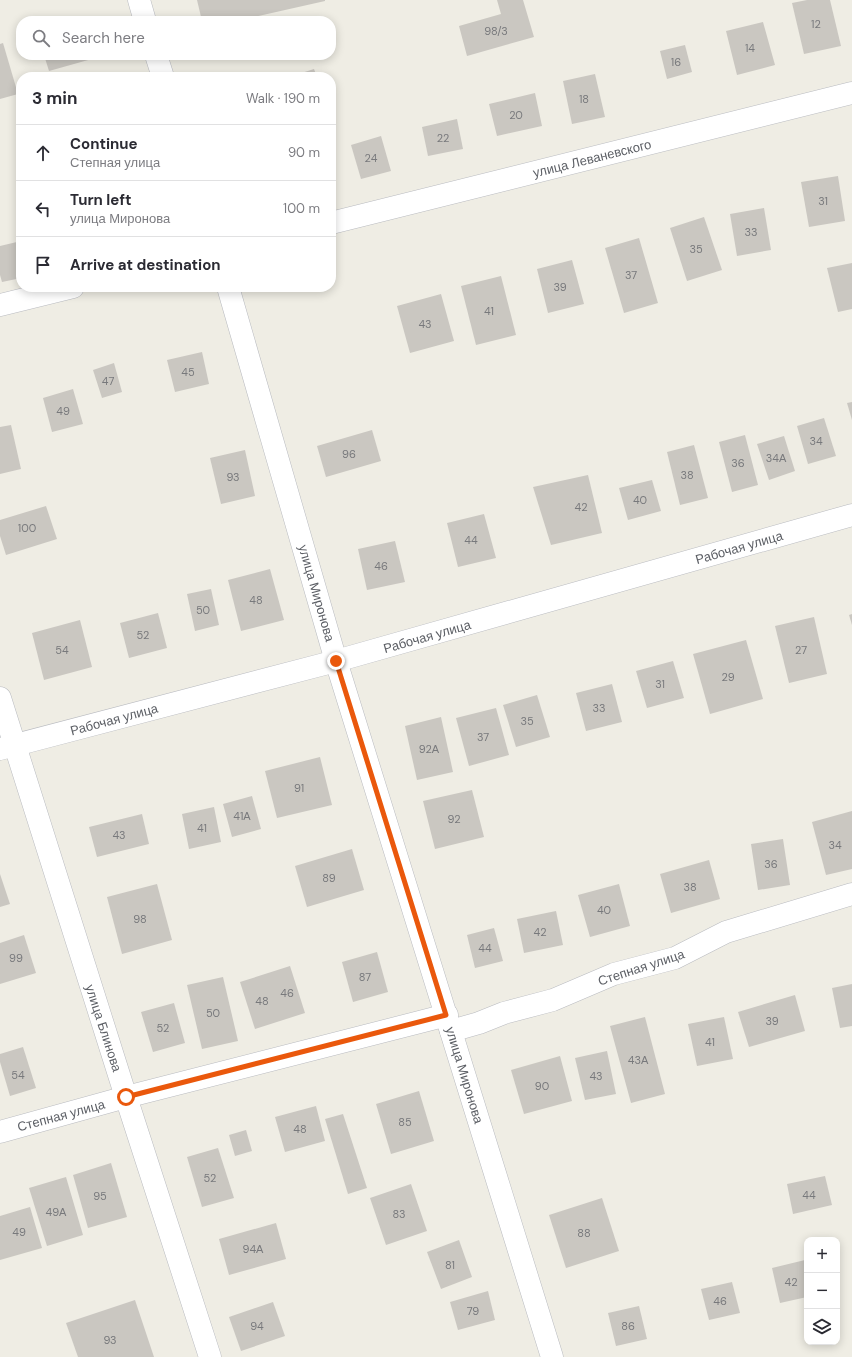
<!DOCTYPE html>
<html lang="en">
<head>
<meta charset="utf-8">
<style>
	:root { --surface:#fff; --page:#f2f2f3; --text:#2b2b33; --muted:#7c7c81; --line:#e1e1e2 }
	body { margin:0; font-family:"DM Sans",sans-serif; background:var(--page); color:var(--text) }
	.controls { position:absolute; right:12px; bottom:12px; display:grid; overflow:hidden; border-radius:8px; box-shadow:0 2px 10px #0003 }
	.controls button { width:36px; height:36px; display:grid; place-items:center; padding:0; border:0; border-bottom:1px solid var(--line); background:var(--surface); color:var(--text); font:20px sans-serif }
	.stop { position:absolute; width:12px; height:12px; margin:-9px; border:3px solid #ea580c; border-radius:50%; background:#fff }
	.stop.end { background:#ea580c; border-color:#fff; box-shadow:0 1px 4px #0008 }
	.list { margin:0; padding:0; list-style:none }
	h2 { display:flex; justify-content:space-between; align-items:center; height:52px; margin:0; padding:0 16px; font-size:17px }
	h2 small { font-size:13px; font-weight:400; color:var(--muted) }
	.list li { display:grid; grid-template-columns:26px 1fr auto; gap:12px; align-items:center; box-sizing:border-box; height:56px; padding:0 16px; border-top:1px solid var(--line) }
	.list b { display:block; font-size:15px; white-space:nowrap }
	.list p { margin:0; font-size:13px; white-space:nowrap; color:var(--muted) }
	.list em { font-size:13px; font-style:normal; color:var(--muted) }
	.icon { flex:none; width:22px; height:22px; fill:none; stroke:currentColor; stroke-width:2; stroke-linecap:round; stroke-linejoin:round }
	.map { position:relative; flex:none; width:852px; height:1357px; overflow:hidden }
	.search { position:absolute; background:var(--surface); box-shadow:0 2px 10px #0003; left:16px; top:16px; width:320px; height:44px; display:flex; align-items:center; gap:10px; box-sizing:border-box; padding:0 14px; border-radius:16px; color:var(--muted); font-size:15px }
	.panel { position:absolute; background:var(--surface); box-shadow:0 2px 10px #0003; left:16px; top:72px; width:320px; height:220px; border-radius:16px }
	.map>svg:first-child { display:block }
	.building { fill:#cac7c1 }
	.lines { fill:none; stroke-linecap:round; stroke-linejoin:round }
	.minor-casing { stroke:#b9bbc0; stroke-width:23 }
	.minor { stroke:#fff; stroke-width:22 }
	.route { stroke:#ea580c; stroke-width:5 }
	.labels { text-anchor:middle; stroke-width:3; stroke-linejoin:round; paint-order:stroke }
	.number-label { font-size:11px; fill:#78797c }
	.street-label { font-size:13px; fill:#5c5f65; stroke:#fff }
</style>
</head>
<body>
<div class="map">
<svg width="852" height="1357" viewBox="0 0 852 1357">
	<rect width="100%" height="100%" fill="#efede4"/>
	<!-- building -->
	<g class="building">
		<polygon points="197,0 325,0 325,1 236,21 202,21"/>
		<polygon points="497,0 523,0 534,37 467,56 459,26 501,14"/>
		<polygon points="807,0 830,0 841,46 804,54 792,3"/>
		<polygon points="99,18 100,21 89,21"/>
		<polygon points="763,22 775,65 737,75 726,31"/>
		<polygon points="3,43 18,94 0,99 0,44"/>
		<polygon points="685,45 692,72 667,79 660,51"/>
		<polygon points="44,55 106,55 49,71"/>
		<polygon points="314,69 317,77 289,77"/>
		<polygon points="595,74 605,117 572,124 563,81"/>
		<polygon points="535,93 542,126 497,136 489,104"/>
		<polygon points="457,119 463,149 428,156 422,127"/>
		<polygon points="381,136 391,171 361,179 351,145"/>
		<polygon points="838,176 845,221 809,227 801,182"/>
		<polygon points="764,208 771,250 737,256 730,214"/>
		<polygon points="704,217 722,270 687,281 670,228"/>
		<polygon points="639,238 658,303 624,313 605,248"/>
		<polygon points="21,241 21,278 2,282 0,275 0,246"/>
		<polygon points="572,260 584,304 548,313 537,269"/>
		<polygon points="852,263 852,309 838,312 827,268"/>
		<polygon points="501,276 516,335 476,345 461,286"/>
		<polygon points="441,294 454,341 410,353 397,306"/>
		<polygon points="202,352 209,384 175,392 167,360"/>
		<polygon points="114,363 122,392 102,398 93,370"/>
		<polygon points="73,389 83,424 52,432 43,398"/>
		<polygon points="852,402 852,420 847,403"/>
		<polygon points="824,418 836,456 808,464 797,426"/>
		<polygon points="11,425 21,469 0,474 0,427"/>
		<polygon points="372,430 381,461 326,477 317,446"/>
		<polygon points="745,435 758,485 732,492 719,442"/>
		<polygon points="784,436 795,471 769,480 757,444"/>
		<polygon points="694,445 708,498 680,505 667,452"/>
		<polygon points="245,450 255,496 221,504 210,458"/>
		<polygon points="588,475 602,533 551,545 533,487"/>
		<polygon points="652,480 661,511 628,520 619,488"/>
		<polygon points="46,506 57,539 6,555 0,536 0,520"/>
		<polygon points="484,514 496,558 458,567 447,523"/>
		<polygon points="395,541 405,582 367,590 358,549"/>
		<polygon points="270,569 284,620 241,631 228,580"/>
		<polygon points="211,589 219,625 195,631 187,594"/>
		<polygon points="158,613 167,648 129,658 120,623"/>
		<polygon points="852,614 852,625 849,615"/>
		<polygon points="814,617 827,674 789,683 775,626"/>
		<polygon points="80,620 92,667 44,680 32,633"/>
		<polygon points="746,640 763,699 710,714 693,654"/>
		<polygon points="673,661 684,698 647,708 636,671"/>
		<polygon points="612,684 622,722 586,731 576,693"/>
		<polygon points="537,695 550,737 516,747 503,705"/>
		<polygon points="496,708 509,755 469,766 456,718"/>
		<polygon points="441,717 453,772 417,780 405,726"/>
		<polygon points="320,757 332,805 277,818 265,771"/>
		<polygon points="472,790 484,837 435,849 423,801"/>
		<polygon points="252,796 261,829 232,837 223,804"/>
		<polygon points="214,807 221,842 189,849 182,814"/>
		<polygon points="852,811 852,869 826,875 812,822"/>
		<polygon points="142,814 149,844 97,857 89,827"/>
		<polygon points="783,839 790,885 758,890 751,844"/>
		<polygon points="352,849 364,890 307,907 295,866"/>
		<polygon points="709,860 720,899 671,913 660,874"/>
		<polygon points="0,874 10,904 0,907"/>
		<polygon points="157,884 172,940 122,954 107,897"/>
		<polygon points="619,884 630,926 590,937 578,895"/>
		<polygon points="556,911 563,945 524,953 517,919"/>
		<polygon points="494,928 503,961 475,968 467,935"/>
		<polygon points="24,935 36,973 0,984 0,943"/>
		<polygon points="377,952 388,992 353,1002 342,962"/>
		<polygon points="290,966 305,1013 255,1029 240,982"/>
		<polygon points="223,977 238,1041 202,1049 187,985"/>
		<polygon points="852,984 852,1026 840,1028 832,988"/>
		<polygon points="795,995 805,1031 749,1047 738,1012"/>
		<polygon points="174,1003 185,1043 153,1052 141,1012"/>
		<polygon points="645,1017 665,1094 631,1103 610,1026"/>
		<polygon points="724,1017 733,1059 697,1066 688,1024"/>
		<polygon points="23,1047 36,1088 10,1096 0,1062 0,1054"/>
		<polygon points="607,1051 616,1094 585,1100 575,1058"/>
		<polygon points="560,1056 572,1101 524,1114 511,1070"/>
		<polygon points="419,1091 434,1141 391,1154 376,1104"/>
		<polygon points="316,1106 325,1141 285,1152 275,1117"/>
		<polygon points="343,1114 367,1188 348,1194 325,1119"/>
		<polygon points="246,1130 252,1151 235,1156 229,1135"/>
		<polygon points="218,1148 234,1198 202,1207 187,1157"/>
		<polygon points="111,1163 127,1217 88,1228 73,1175"/>
		<polygon points="825,1176 832,1205 793,1214 787,1184"/>
		<polygon points="66,1177 83,1235 47,1246 29,1188"/>
		<polygon points="411,1184 427,1231 386,1245 370,1198"/>
		<polygon points="602,1198 619,1251 566,1268 549,1215"/>
		<polygon points="30,1207 42,1248 0,1260 0,1216"/>
		<polygon points="276,1223 286,1259 229,1275 219,1239"/>
		<polygon points="459,1240 472,1277 441,1289 427,1252"/>
		<polygon points="805,1260 807,1268 807,1297 780,1303 772,1268"/>
		<polygon points="732,1282 740,1313 709,1320 701,1289"/>
		<polygon points="488,1291 495,1320 458,1330 450,1302"/>
		<polygon points="135,1300 154,1357 78,1357 66,1323"/>
		<polygon points="273,1302 285,1336 241,1351 229,1317"/>
		<polygon points="639,1306 647,1339 616,1346 608,1313"/>
	</g>
	<g class="lines">
		<defs>
			<g id="minor">
				<polyline points="139,0 145,21"/>
				<polyline points="156,55 163,77"/>
				<polyline points="331,223 852,93"/>
				<polyline points="228,287 336,661 552,1357"/>
				<polyline points="0,305 73,287"/>
				<polyline points="0,698 126,1097 210,1357"/>
				<polyline points="0,749 336,661 852,515"/>
				<polyline points="451,1031 479,1023 504,1013 553,1000 614,974 675,958 726,932 852,894"/>
				<polyline points="0,1132 126,1097 447,1015"/>
			</g>
		</defs>
		<!-- minor casing -->
		<use href="#minor" class="minor-casing"/>
		<!-- minor -->
		<use href="#minor" class="minor"/>
	</g>
	<g class="lines">
		<!-- route -->
		<polyline class="route" points="126,1097 446,1015 336,661"/>
	</g>
	<g class="labels">
		<!-- number labels -->
		<g class="number-label">
			<text x="816" y="28">12</text>
			<text x="496" y="35">98/3</text>
			<text x="750" y="52">14</text>
			<text x="676" y="66">16</text>
			<text x="584" y="103">18</text>
			<text x="516" y="119">20</text>
			<text x="443" y="142">22</text>
			<text x="371" y="162">24</text>
			<text x="823" y="205">31</text>
			<text x="751" y="236">33</text>
			<text x="696" y="253">35</text>
			<text x="631" y="279">37</text>
			<text x="560" y="291">39</text>
			<text x="489" y="315">41</text>
			<text x="425" y="328">43</text>
			<text x="188" y="376">45</text>
			<text x="108" y="385">47</text>
			<text x="63" y="415">49</text>
			<text x="816" y="445">34</text>
			<text x="349" y="458">96</text>
			<text x="776" y="462">34А</text>
			<text x="738" y="467">36</text>
			<text x="687" y="479">38</text>
			<text x="233" y="481">93</text>
			<text x="640" y="504">40</text>
			<text x="581" y="511">42</text>
			<text x="27" y="532">100</text>
			<text x="471" y="544">44</text>
			<text x="381" y="570">46</text>
			<text x="256" y="604">48</text>
			<text x="203" y="614">50</text>
			<text x="143" y="639">52</text>
			<text x="62" y="654">54</text>
			<text x="801" y="654">27</text>
			<text x="728" y="681">29</text>
			<text x="660" y="688">31</text>
			<text x="599" y="712">33</text>
			<text x="527" y="725">35</text>
			<text x="483" y="741">37</text>
			<text x="429" y="753">92А</text>
			<text x="299" y="792">91</text>
			<text x="242" y="820">41А</text>
			<text x="454" y="823">92</text>
			<text x="202" y="832">41</text>
			<text x="119" y="839">43</text>
			<text x="835" y="849">34</text>
			<text x="771" y="868">36</text>
			<text x="329" y="882">89</text>
			<text x="690" y="891">38</text>
			<text x="604" y="914">40</text>
			<text x="140" y="923">98</text>
			<text x="540" y="936">42</text>
			<text x="485" y="952">44</text>
			<text x="16" y="962">99</text>
			<text x="365" y="981">87</text>
			<text x="287" y="997">46</text>
			<text x="262" y="1005">48</text>
			<text x="213" y="1017">50</text>
			<text x="772" y="1025">39</text>
			<text x="163" y="1032">52</text>
			<text x="710" y="1046">41</text>
			<text x="638" y="1064">43А</text>
			<text x="18" y="1079">54</text>
			<text x="596" y="1080">43</text>
			<text x="542" y="1090">90</text>
			<text x="405" y="1126">85</text>
			<text x="300" y="1133">48</text>
			<text x="210" y="1182">52</text>
			<text x="809" y="1199">44</text>
			<text x="100" y="1200">95</text>
			<text x="56" y="1216">49А</text>
			<text x="399" y="1218">83</text>
			<text x="19" y="1236">49</text>
			<text x="584" y="1237">88</text>
			<text x="253" y="1253">94А</text>
			<text x="450" y="1269">81</text>
			<text x="791" y="1286">42</text>
			<text x="720" y="1305">46</text>
			<text x="473" y="1315">79</text>
			<text x="257" y="1330">94</text>
			<text x="628" y="1330">86</text>
			<text x="110" y="1344">93</text>
		</g>
		<!-- street labels -->
		<g class="street-label">
			<text transform="translate(592 158) rotate(-14)" y="5">улица Леваневского</text>
			<text transform="translate(739 547) rotate(-16)" y="5">Рабочая улица</text>
			<text transform="translate(317 593) rotate(74)" y="5">улица Миронова</text>
			<text transform="translate(427 636) rotate(-16)" y="5">Рабочая улица</text>
			<text transform="translate(114 719) rotate(-15)" y="5">Рабочая улица</text>
			<text transform="translate(641 967) rotate(-18)" y="5">Степная улица</text>
			<text transform="translate(104 1028) rotate(72)" y="5">улица Блинова</text>
			<text transform="translate(465 1075) rotate(73)" y="5">улица Миронова</text>
			<text transform="translate(61 1115) rotate(-15)" y="5">Степная улица</text>
		</g>
	</g>
</svg>
<div class="controls">
<button>+</button>
<button>−</button>
<button><svg class="icon" aria-label="layers" viewBox="0 0 24 24"><path d="M12 4l9 5-9 5-9-5zM3 14l9 5 9-5"/></svg></button>
</div>
<div class="stop" style="left:126px;top:1097px"></div>
<div class="stop end" style="left:336px;top:661px"></div>
<div class="search"><svg class="icon" aria-label="search" viewBox="0 0 24 24"><circle cx="10" cy="10" r="6"/><path d="M15 15l6 6"/></svg>Search here</div>
<section class="panel">
<h2>3 min<small>Walk · 190 m</small></h2>
<ul class="list">
<li><svg class="icon" aria-label="ahead" viewBox="0 0 24 24"><path d="M12 20V5M6 11l6-6 6 6"/></svg><div><b>Continue</b><p>Степная улица</p></div><em>90 m</em></li>
<li><svg class="icon" aria-label="left" viewBox="0 0 24 24"><path d="M17 20v-9H6M10 6l-5 5 5 5"/></svg><div><b>Turn left</b><p>улица Миронова</p></div><em>100 m</em></li>
<li><svg class="icon" aria-label="arrive" viewBox="0 0 24 24"><path d="M6 21V4h12l-3 4 3 4H6"/></svg><div><b>Arrive at destination</b></div></li>
</ul>
</section>
</div>
</body>
</html>
